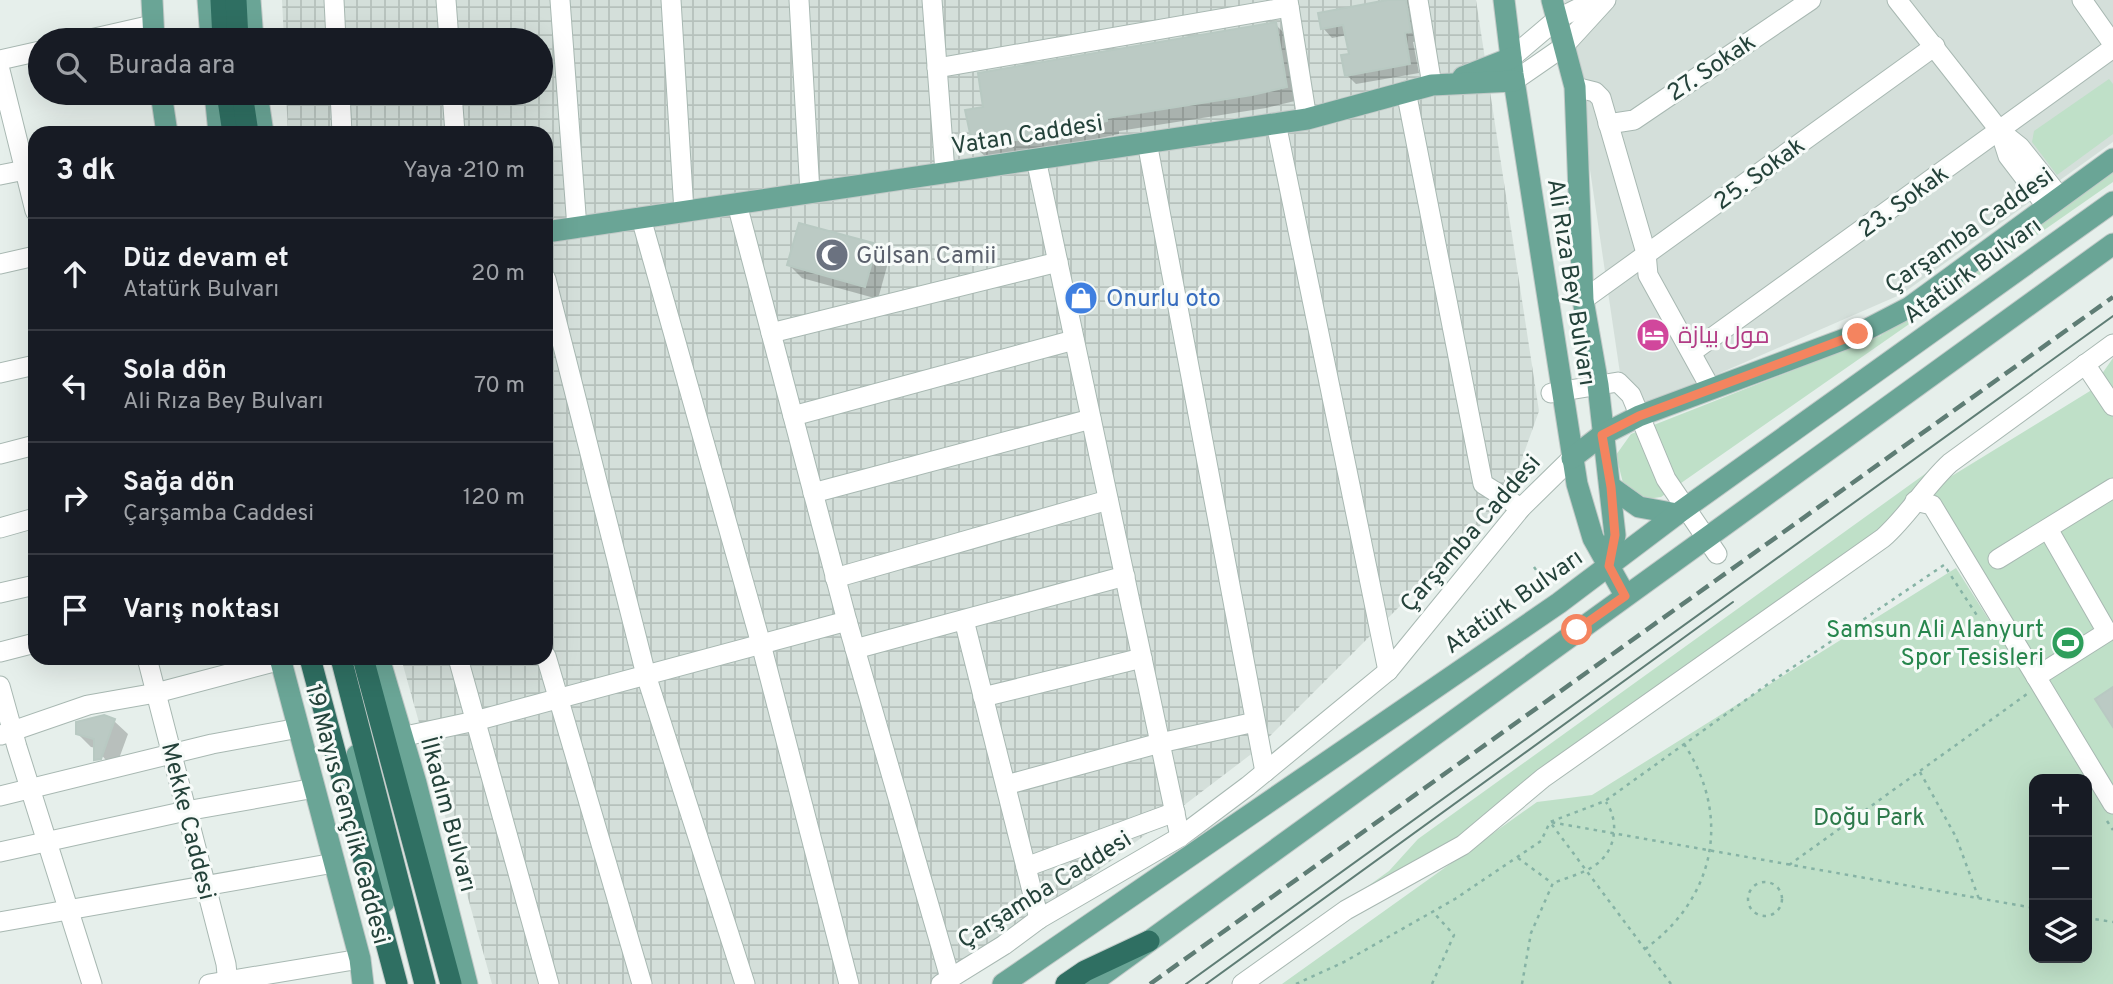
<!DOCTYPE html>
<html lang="tr">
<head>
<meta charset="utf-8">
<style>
	:root { --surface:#171b24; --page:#242831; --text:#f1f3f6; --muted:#9ea1a6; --line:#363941 }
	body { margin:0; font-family:Overpass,Cairo,sans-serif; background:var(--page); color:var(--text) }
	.controls { position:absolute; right:21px; bottom:21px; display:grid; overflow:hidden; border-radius:14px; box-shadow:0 7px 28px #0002 }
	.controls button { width:63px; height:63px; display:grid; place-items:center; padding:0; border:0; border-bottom:2px solid var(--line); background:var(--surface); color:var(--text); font:35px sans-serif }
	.stop { position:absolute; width:21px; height:21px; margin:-16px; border:5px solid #f4845f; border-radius:50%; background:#fff }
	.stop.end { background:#f4845f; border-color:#fff; box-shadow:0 2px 7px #0008 }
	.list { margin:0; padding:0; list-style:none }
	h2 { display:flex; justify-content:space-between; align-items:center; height:91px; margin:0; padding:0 28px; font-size:30px }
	h2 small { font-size:23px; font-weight:400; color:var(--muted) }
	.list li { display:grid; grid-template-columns:46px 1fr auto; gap:21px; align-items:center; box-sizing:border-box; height:112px; padding:0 28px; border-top:2px solid var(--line) }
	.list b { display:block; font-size:26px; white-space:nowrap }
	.list p { margin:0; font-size:23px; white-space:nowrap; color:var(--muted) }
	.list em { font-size:23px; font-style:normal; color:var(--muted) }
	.icon { flex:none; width:38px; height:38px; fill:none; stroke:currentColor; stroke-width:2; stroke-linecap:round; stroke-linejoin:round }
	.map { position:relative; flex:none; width:2113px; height:984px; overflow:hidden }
	.search { position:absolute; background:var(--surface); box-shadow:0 7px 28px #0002; left:28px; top:28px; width:525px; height:77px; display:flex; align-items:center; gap:18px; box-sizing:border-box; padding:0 24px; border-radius:38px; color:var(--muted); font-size:26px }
	.panel { position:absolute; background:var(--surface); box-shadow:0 7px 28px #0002; left:28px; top:126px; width:525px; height:539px; border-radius:21px }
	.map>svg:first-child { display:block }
	.built { fill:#d4dfda }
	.industrial { fill:url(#industrial-grid) }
	.green { fill:#bfe0c8; fill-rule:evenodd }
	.shadow { fill:#0003 }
	.building { fill:#bbcac4; stroke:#b8c9c2; stroke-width:2 }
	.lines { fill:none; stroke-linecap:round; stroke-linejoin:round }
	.minor-casing { stroke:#a8b8b2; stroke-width:21 }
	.major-casing { stroke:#c2cac8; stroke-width:23 }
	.highway-casing { stroke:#c2cac8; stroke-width:23 }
	.path { stroke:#86b3a5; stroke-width:2.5; stroke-dasharray:3.5 5; stroke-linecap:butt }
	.minor { stroke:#fff; stroke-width:19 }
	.major { stroke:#6aa596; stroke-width:21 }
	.highway { stroke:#2f6f62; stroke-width:21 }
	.tram { stroke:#5f7d75; stroke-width:2 }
	.rail { stroke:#5f7d75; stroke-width:4.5; stroke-dasharray:14 7; stroke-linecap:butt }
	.route { stroke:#f4845f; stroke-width:9 }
	.labels { text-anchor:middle; stroke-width:6; stroke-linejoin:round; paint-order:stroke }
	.street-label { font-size:24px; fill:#24423a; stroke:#f7fbf9 }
	.worship-label { font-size:24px; fill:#5b616d; stroke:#f7fbf9; text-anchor:start }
	.shop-label { font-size:24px; fill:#366cbe; stroke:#f7fbf9; text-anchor:start }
	.hotel-label { font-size:24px; fill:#b23c85; stroke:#f7fbf9; text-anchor:start }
	.leisure-label { font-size:24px; fill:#27864d; stroke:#f7fbf9; text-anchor:end }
	.park-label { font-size:24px; fill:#2d7a4b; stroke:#f7fbf9 }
</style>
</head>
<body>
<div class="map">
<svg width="2113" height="984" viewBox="0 0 2113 984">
	<defs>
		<pattern id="industrial-grid" width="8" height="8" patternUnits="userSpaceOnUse" patternTransform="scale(1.75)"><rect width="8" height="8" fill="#d4dfda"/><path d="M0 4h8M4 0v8" fill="none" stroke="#b6c1bc"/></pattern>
	</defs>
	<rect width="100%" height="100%" fill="#e6efeb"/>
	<!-- built -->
	<polygon class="built" points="1565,0 2113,0 2113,142 1902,294 1626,414"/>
	<!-- industrial -->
	<polygon class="industrial" points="282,0 1476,0 1539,411 1508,498 1254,752 949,984 492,984 401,658 546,658 546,133 288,133 286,93 541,93 541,40 284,40"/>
	<!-- green -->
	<g class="green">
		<polygon points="2109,79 2113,84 2113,134 2057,175 2032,142 2034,131"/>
		<polygon points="2113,171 2113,182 1661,497 1647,499 1623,483 1616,455 1631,434 1880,336"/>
		<polygon points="2113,358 2113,794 1934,493 1942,482 2090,391"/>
		<polygon points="1936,466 1893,519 1457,839 1357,894 1389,871 1418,839"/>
		<path d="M 1956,568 L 2113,814 L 2113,984 L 1282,984 L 1537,802 L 1592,795 ZM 2034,779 L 2087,779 L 2087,958 L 2034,958 Z"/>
	</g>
	<!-- shadow -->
	<g class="shadow">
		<polygon points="1397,0 1408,0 1415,8 1419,41 1413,42 1419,73 1356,84 1347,75 1351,55 1347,35 1332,38 1323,28"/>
		<polygon points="1275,24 1288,37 1299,100 1266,108 1119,131 1119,134 1050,149 988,159 974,146 985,108"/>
		<polygon points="876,246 889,259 878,299 802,278 789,265"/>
		<polygon points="114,721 128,734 117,764 109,764 96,748 91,747 78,734"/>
	</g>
	<!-- building -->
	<g class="building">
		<polygon points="1387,0 1406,0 1411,32 1405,33 1410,64 1345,76 1341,55 1349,54 1343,25 1321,29 1318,13"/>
		<polygon points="1276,22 1287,87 1252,95 1107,118 1107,121 1036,137 973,147 965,110 983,107 978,73"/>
		<polygon points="799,223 877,244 865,287 787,265"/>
		<polygon points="2113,687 2113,727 2095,699"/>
		<polygon points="104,715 115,719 101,759 94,760 94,739 76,734 76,722"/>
	</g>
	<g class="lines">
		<defs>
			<g id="minor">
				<polyline points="334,0 336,40"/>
				<polyline points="446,0 449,40"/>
				<polyline points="560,0 577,228"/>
				<polyline points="671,0 684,212"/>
				<polyline points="799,0 810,193"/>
				<polyline points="932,0 945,172"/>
				<polyline points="1288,0 1307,119"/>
				<polyline points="1418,0 1432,85"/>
				<polyline points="1897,0 2000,131 2008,156 2047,207"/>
				<polyline points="2082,0 2113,44"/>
				<polyline points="86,40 152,25"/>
				<polyline points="1511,58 1557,19 1595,0"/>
				<polyline points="0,60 40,51"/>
				<polyline points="937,68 1289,7"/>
				<polyline points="0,70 35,211"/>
				<polyline points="1514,81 1563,47 1606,0"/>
				<polyline points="1575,87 1595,92 1601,98 1646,253 1648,275 1711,389"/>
				<polyline points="1406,91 1483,484 1521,508"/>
				<polyline points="340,93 342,133"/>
				<polyline points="452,93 455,133"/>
				<polyline points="1276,123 1388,671"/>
				<polyline points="1608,124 1634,120 1811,0"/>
				<polyline points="2000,131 2020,147 2060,197"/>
				<polyline points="1147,142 1265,772"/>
				<polyline points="1036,159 1180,837"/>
				<polyline points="0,175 35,168"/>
				<polyline points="737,204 847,621 950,978"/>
				<polyline points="641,218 761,644 849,984"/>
				<polyline points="0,264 35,256"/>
				<polyline points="546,279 646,675 745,984"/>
				<polyline points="1583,300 1935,46"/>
				<polyline points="771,333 1058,262"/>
				<polyline points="1692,352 2113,48"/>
				<polyline points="2085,364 2113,406"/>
				<polyline points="0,373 35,365"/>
				<polyline points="1551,393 1618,382 1631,395 1666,479 1717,554"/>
				<polyline points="793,416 1074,340"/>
				<polyline points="0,454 35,445"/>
				<polyline points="813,493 1091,419"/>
				<polyline points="1915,501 1932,505 2113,804"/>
				<polyline points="0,528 35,518"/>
				<polyline points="1998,559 2113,488"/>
				<polyline points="835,578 1108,500"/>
				<polyline points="0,593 35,585"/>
				<polyline points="964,620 1039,919"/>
				<polyline points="855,649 1125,576"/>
				<polyline points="0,652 35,643"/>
				<polyline points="546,656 642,984"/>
				<polyline points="147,658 226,964 228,984"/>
				<polyline points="458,658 549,984"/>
				<polyline points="2036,677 2107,632 2048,529"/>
				<polyline points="0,686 17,747 92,984"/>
				<polyline points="983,697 1142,658"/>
				<polyline points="1,735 88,705 156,693 281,660"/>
				<polyline points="401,737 475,721 847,621"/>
				<polyline points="1006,785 1160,743 1255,722"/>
				<polyline points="0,796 212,744 299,728"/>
				<polyline points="0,852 186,811 315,788"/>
				<polyline points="1026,867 1175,812"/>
				<polyline points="0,922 334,863"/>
				<polyline points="209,984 360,959"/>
				<polyline points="941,984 1004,945 1039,919 1180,837 1248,786 1388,671 1521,508 1572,458"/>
				<path d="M 1242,984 L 1346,910 L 1463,845 L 1543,778 L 1883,538 C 1909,515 1925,486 1950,463 L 2113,344"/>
			</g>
			<g id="major">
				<polyline points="152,0 154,40"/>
				<polyline points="208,0 211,40"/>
				<polyline points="250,0 253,40"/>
				<polyline points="1504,0 1513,74 1577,484 1593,538 1625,595"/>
				<polyline points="1552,0 1575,87 1583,300 1598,385 1615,535 1609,566"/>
				<polyline points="1463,77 1511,58"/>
				<polyline points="161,93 167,133"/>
				<polyline points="215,93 219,133"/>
				<polyline points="257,93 263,133"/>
				<polyline points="546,232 1307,119 1432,85 1514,81"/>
				<polyline points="1572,458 1602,435 1639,416 1858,334 1910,307 2113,159"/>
				<polyline points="1611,487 1639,507 1677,514"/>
				<polyline points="280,658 360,959 363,984"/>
				<polyline points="379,658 416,783 467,984"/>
				<polyline points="357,755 384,902"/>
				<polyline points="1003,984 1559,603 1677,514 2113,202"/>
				<polyline points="1090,984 2113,244"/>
			</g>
			<g id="highway">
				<polyline points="221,0 223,40"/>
				<polyline points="236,0 238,40"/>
				<polyline points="227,93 233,133"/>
				<polyline points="242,93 248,133"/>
				<polyline points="310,658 397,984"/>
				<polyline points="341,658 425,984"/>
				<polyline points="363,658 451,984"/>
				<polyline points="1066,984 1085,971 1149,941"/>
			</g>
		</defs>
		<!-- minor casing -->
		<use href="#minor" class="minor-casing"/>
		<!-- major casing -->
		<use href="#major" class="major-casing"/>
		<!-- highway casing -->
		<use href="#highway" class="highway-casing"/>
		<!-- path -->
		<g class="path">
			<polyline points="1534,567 1548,587"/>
			<polyline points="1920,772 1956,837 1979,899"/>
			<polyline points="2107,821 2113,830"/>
			<polyline points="1518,858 1552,883"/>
			<polyline points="1789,865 2027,694"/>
			<circle cx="1765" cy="899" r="17"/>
			<polyline points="2087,918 2113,922"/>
			<path d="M 1645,949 C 1715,898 1732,817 1684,744"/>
			<polyline points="1296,984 1344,962 1455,899 1541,841 1550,822 1605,801 1768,684 1944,565 1978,617"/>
			<polyline points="1432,984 1454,935 1433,912"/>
			<path d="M 1522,984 L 1531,933 L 1553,883 C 1566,878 1582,874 1594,866 C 1616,852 1620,822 1606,802"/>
			<polyline points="1671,984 1550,822 2034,908"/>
		</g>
		<!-- minor -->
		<use href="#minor" class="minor"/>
		<!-- major -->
		<use href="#major" class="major"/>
		<!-- highway -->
		<use href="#highway" class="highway"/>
		<!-- tram -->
		<g class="tram">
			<polyline points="1186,984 2113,316"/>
			<polyline points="1206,984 1733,602"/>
		</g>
		<!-- rail -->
		<polyline class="rail" points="1150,984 2113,297"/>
	</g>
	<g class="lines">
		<!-- route -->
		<polyline class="route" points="1577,630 1625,596 1609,566 1615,535 1611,487 1602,435 1639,416 1858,334"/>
	</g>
	<!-- icons -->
	<defs>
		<symbol id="mosque-disc" viewBox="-11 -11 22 22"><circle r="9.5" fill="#6b7280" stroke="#f7fbf9"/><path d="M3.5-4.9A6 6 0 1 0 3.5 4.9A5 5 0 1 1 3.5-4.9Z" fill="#fff"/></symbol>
		<symbol id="shop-disc" viewBox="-11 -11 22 22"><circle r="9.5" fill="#3f7fe0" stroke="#f7fbf9"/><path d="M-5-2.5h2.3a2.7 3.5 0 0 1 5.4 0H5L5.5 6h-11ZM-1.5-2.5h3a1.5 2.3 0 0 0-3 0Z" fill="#fff"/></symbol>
		<symbol id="hotel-disc" viewBox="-11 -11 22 22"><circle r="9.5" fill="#d1479c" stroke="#f7fbf9"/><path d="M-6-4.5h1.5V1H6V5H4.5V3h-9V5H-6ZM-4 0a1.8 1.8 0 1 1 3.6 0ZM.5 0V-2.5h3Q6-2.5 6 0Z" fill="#fff"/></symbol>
		<symbol id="stadium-disc" viewBox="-11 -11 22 22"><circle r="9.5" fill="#2e9e5b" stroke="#f7fbf9"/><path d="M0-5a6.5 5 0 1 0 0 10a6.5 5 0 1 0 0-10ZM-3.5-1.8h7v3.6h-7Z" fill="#fff"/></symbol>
	</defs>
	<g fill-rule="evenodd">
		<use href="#mosque-disc" x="813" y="236" width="38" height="38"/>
		<use href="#shop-disc" x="1062" y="279" width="38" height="38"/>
		<use href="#hotel-disc" x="1634" y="316" width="38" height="38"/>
		<use href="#stadium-disc" x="2049" y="624" width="38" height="38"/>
	</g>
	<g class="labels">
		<!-- street labels -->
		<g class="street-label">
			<text transform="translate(1711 67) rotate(-34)" y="8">27. Sokak</text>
			<text transform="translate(1027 134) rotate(-9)" y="8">Vatan Caddesi</text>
			<text transform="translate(1759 173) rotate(-36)" y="8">25. Sokak</text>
			<text transform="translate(1903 201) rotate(-36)" y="8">23. Sokak</text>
			<text transform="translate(1969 230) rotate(-35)" y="8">Çarşamba Caddesi</text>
			<text transform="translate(1972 270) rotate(-36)" y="8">Atatürk Bulvarı</text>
			<text transform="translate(1572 282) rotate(81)" y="8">Ali Rıza Bey Bulvarı</text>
			<text transform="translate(1470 533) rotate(-49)" y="8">Çarşamba Caddesi</text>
			<text transform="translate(1513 601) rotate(-35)" y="8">Atatürk Bulvarı</text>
			<text transform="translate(348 814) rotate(75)" y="8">19 Mayıs Gençlik Caddesi</text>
			<text transform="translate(449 814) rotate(75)" y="8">İlkadım Bulvarı</text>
			<text transform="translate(189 821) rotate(76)" y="8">Mekke Caddesi</text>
			<text transform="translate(1044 889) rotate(-32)" y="8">Çarşamba Caddesi</text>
		</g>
		<!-- worship labels -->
		<g class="worship-label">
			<text x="856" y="263">Gülsan Camii</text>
		</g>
		<!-- shop labels -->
		<g class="shop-label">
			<text x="1106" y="306">Onurlu oto</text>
		</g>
		<!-- hotel labels -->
		<g class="hotel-label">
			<text x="1678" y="343">مول بيازة</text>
		</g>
		<!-- leisure labels -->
		<g class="leisure-label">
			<text x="2044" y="637">Samsun Ali Alanyurt<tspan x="2044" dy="28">Spor Tesisleri</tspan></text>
		</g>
		<!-- park labels -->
		<g class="park-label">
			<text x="1869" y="825">Doğu Park</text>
		</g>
	</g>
</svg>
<div class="controls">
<button>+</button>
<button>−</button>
<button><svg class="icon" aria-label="layers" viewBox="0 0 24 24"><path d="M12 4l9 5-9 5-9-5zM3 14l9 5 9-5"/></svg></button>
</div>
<div class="stop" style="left:1577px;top:630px"></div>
<div class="stop end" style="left:1858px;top:334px"></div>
<div class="search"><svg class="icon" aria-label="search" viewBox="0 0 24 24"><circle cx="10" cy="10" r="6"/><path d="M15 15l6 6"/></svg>Burada ara</div>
<section class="panel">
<h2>3 dk<small>Yaya · 210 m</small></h2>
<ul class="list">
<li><svg class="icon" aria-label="ahead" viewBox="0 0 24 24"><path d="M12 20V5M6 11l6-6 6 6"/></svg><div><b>Düz devam et</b><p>Atatürk Bulvarı</p></div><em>20 m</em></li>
<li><svg class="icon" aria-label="left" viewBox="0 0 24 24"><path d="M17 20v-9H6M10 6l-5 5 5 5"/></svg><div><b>Sola dön</b><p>Ali Rıza Bey Bulvarı</p></div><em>70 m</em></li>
<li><svg class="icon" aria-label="right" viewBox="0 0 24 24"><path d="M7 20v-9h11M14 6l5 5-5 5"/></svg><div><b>Sağa dön</b><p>Çarşamba Caddesi</p></div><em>120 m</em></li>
<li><svg class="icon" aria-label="arrive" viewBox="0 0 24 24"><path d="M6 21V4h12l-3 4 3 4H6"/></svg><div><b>Varış noktası</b></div></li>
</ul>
</section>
</div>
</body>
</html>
